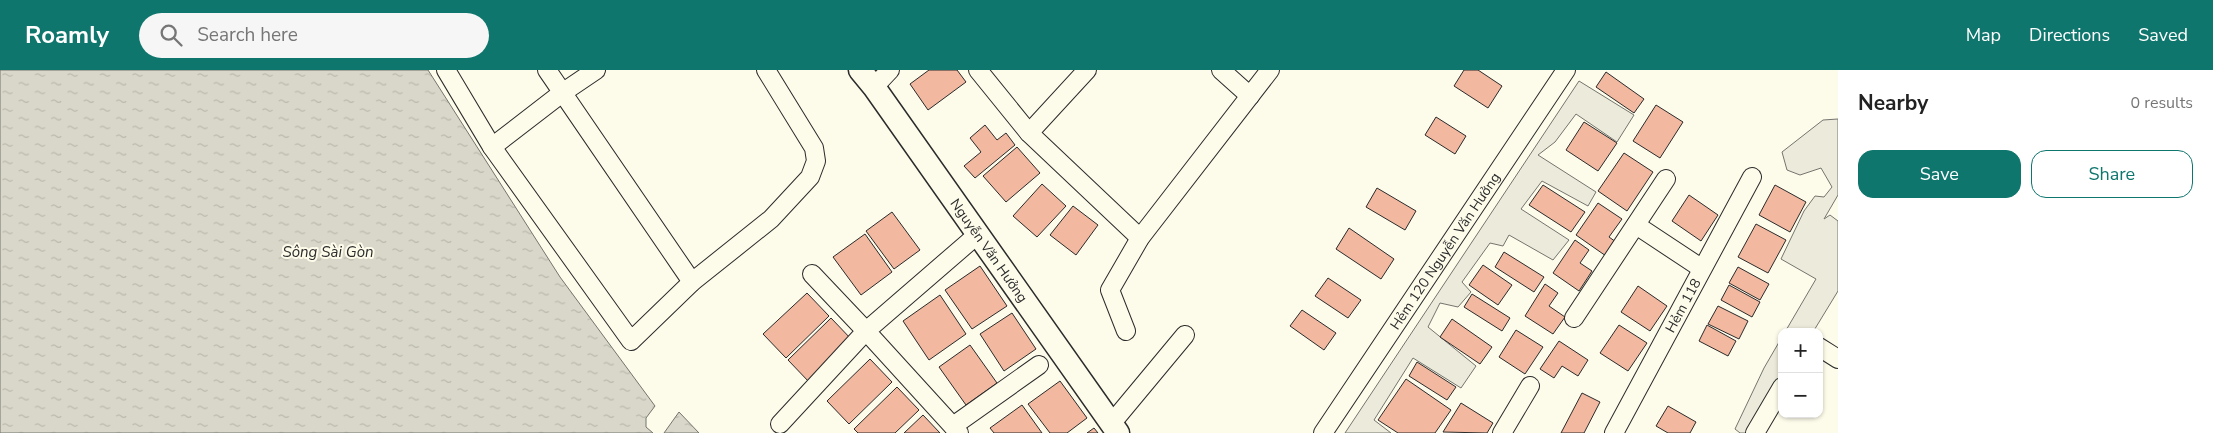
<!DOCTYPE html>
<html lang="en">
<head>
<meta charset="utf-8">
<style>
	:root { --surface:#fff; --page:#f6f6f6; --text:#222; --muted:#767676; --line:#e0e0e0; --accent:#0f766e }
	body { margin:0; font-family:"Nunito Sans",sans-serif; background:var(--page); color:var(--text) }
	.controls { position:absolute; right:15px; bottom:15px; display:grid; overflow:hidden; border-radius:10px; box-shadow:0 1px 4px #0004 }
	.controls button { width:45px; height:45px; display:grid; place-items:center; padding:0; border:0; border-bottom:1px solid var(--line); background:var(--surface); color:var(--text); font:25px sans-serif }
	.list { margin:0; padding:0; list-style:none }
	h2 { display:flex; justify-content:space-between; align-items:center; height:65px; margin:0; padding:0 20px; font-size:21px }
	h2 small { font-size:16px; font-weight:400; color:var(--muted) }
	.actions { display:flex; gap:10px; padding:15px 20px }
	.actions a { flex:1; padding:11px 0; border:1px solid var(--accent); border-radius:15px; text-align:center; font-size:18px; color:var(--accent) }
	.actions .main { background:var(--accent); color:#fff }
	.icon { flex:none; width:28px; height:28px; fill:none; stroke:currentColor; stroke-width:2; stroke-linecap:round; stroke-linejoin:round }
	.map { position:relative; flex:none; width:1838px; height:363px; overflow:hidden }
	header { display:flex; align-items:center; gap:30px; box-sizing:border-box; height:70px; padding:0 25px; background:var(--accent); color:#fff }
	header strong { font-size:24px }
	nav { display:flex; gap:28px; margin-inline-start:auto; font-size:18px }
	.search { width:350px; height:45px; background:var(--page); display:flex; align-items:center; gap:12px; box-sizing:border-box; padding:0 18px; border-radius:28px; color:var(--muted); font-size:19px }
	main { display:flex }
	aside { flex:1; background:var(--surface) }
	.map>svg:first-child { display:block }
	.green { fill:#ecebdb; stroke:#74746e }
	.water { fill:url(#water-ripples); stroke:#74746e }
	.building { fill:#f2b8a0; stroke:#2b2b2b }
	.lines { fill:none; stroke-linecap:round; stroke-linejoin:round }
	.minor-casing { stroke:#2b2b2b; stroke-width:20 }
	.major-casing { stroke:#2b2b2b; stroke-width:25 }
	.minor { stroke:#fdfbea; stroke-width:18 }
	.major { stroke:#fdfbea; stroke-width:22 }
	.labels { text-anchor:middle; stroke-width:4; stroke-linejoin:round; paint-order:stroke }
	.street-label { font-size:14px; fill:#2b2b2b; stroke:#fdfbea }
	.water-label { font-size:15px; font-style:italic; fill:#2b2b2b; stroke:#fdfbea }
</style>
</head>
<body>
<header>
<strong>Roamly</strong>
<div class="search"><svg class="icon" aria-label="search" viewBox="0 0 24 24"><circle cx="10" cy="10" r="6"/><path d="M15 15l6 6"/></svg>Search here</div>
<nav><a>Map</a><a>Directions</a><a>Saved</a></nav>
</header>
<main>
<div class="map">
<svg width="1838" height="363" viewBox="0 0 1838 363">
	<defs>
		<pattern id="water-ripples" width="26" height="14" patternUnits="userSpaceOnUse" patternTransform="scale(1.25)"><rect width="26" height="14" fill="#d8d7c9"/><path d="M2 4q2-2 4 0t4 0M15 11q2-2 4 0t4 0" fill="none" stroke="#bab9ad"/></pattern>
	</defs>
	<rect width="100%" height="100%" fill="#fdfbea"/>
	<!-- green -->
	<g class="green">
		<polygon points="1579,11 1634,45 1617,72 1576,44 1555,72 1538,85 1596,122 1588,136 1542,111 1521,139 1569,170 1553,190 1509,165 1503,176 1490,173 1462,212 1471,222 1458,237 1440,233 1428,257 1476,296 1461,318 1413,288 1374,350 1391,363 1345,363"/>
		<polygon points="1838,49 1838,125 1824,149 1830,145 1838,151 1838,221 1813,262 1785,262 1816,209 1781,189 1804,141 1815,126 1824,127 1832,117 1821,98 1800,105 1787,100 1782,82 1823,50"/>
		<polygon points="1782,267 1782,315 1753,363 1740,363 1735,359 1764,298"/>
	</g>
	<!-- water -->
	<g class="water">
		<polygon points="0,0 428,0 560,207 655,336 646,348 646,357 653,363 0,363"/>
		<polygon points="679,342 699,363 664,363"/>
	</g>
	<!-- building -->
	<g class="building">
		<polygon points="929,0 957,0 966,12 928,40 910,14"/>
		<polygon points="1464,0 1478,0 1502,16 1488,38 1454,16"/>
		<polygon points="1606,2 1644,29 1634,43 1596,17"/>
		<polygon points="1656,35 1683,52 1660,88 1633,71"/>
		<polygon points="1436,47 1466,66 1455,84 1425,65"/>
		<polygon points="1584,52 1617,73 1598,101 1566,80"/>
		<polygon points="985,55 997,70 1006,63 1015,75 975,108 964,96 981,82 970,68"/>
		<polygon points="1017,77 1040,103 1006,132 983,106"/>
		<polygon points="1624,83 1653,102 1627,141 1598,121"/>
		<polygon points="1042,114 1066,136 1037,167 1013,146"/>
		<polygon points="1543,115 1585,142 1571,162 1529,135"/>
		<polygon points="1775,115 1806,132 1790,162 1759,145"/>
		<polygon points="1377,118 1416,141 1405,160 1366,137"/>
		<polygon points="1689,125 1718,145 1701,171 1672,151"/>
		<polygon points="1598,133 1622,149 1609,167 1616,172 1606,186 1576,165"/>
		<polygon points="1073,136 1098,155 1076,185 1050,165"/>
		<polygon points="892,142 920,180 894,199 866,161"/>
		<polygon points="1756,154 1786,170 1768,203 1738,187"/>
		<polygon points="1349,158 1394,189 1381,209 1336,179"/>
		<polygon points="865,164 892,202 861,225 833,187"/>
		<polygon points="1575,170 1589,180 1580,193 1592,201 1579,221 1553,203"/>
		<polygon points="1504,182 1544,207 1534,222 1495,197"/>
		<polygon points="1483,195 1512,215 1498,235 1469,215"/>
		<polygon points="980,196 1007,236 972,259 945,220"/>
		<polygon points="1738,197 1769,214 1760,230 1729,213"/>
		<polygon points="1328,208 1361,230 1348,248 1315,226"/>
		<polygon points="1545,214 1558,223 1549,236 1565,247 1553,264 1525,246"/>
		<polygon points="1729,215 1760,232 1752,247 1721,230"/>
		<polygon points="1638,216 1667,236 1650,261 1621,242"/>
		<polygon points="807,223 829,246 786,288 763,264"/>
		<polygon points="1472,224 1510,248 1502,261 1464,237"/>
		<polygon points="940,225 966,264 929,290 903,251"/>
		<polygon points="1718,236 1748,251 1739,269 1708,254"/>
		<polygon points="1302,240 1336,263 1324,280 1290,256"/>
		<polygon points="1012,243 1036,279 1004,301 980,264"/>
		<polygon points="831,248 853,271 810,313 788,290"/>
		<polygon points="1452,249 1492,277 1480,294 1440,267"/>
		<polygon points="1619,255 1647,273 1628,301 1600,283"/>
		<polygon points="1707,255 1736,271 1728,286 1699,271"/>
		<polygon points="1516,260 1543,277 1525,304 1499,287"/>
		<polygon points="1559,271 1588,290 1578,306 1562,296 1554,308 1540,299"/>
		<polygon points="970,275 997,313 966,335 939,297"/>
		<polygon points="870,289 892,312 849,354 827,331"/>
		<polygon points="1417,292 1456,317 1447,330 1409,306"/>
		<polygon points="1406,309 1451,340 1435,363 1398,363 1378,350"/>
		<polygon points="1060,311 1087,348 1067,363 1050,363 1028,334"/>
		<polygon points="897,317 919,340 895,363 858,363 854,359"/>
		<polygon points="1582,323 1600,332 1584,363 1561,363"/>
		<polygon points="1461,333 1493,353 1487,363 1443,362"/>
		<polygon points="1022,335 1042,363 994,363 990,358"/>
		<polygon points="1668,336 1696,352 1690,363 1668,363 1656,356"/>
		<polygon points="923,345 940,363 904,363"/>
		<polygon points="1094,358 1098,363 1087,363"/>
	</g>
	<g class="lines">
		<defs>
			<g id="minor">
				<polyline points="446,0 492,77 631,271 692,212 771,149 810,107 816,91 814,78 766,0"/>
				<polyline points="547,0 692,212"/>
				<polyline points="978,0 1029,63 1140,168"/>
				<polyline points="1221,0 1250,26"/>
				<polyline points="874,17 890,0"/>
				<polyline points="1029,63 1087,0"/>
				<polyline points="492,77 562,23 596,0"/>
				<polyline points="1636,155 1701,198"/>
				<polyline points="1574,248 1666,109"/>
				<polyline points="1126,261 1110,220 1140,168 1270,0"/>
				<polyline points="1819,277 1838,289"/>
				<polyline points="780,354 866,261 812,204"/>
				<polyline points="1111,354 1185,265"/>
				<polyline points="953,356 1039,295"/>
				<polyline points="959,363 866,261 977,165"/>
				<path id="s1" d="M 1323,363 L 1566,0"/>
				<polyline points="1502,363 1530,316"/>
				<path id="s2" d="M 1614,363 L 1752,107"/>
				<polyline points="1755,363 1782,317"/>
			</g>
			<g id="major">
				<path id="s3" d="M 860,0 L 874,17 L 1118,363"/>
			</g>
		</defs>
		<!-- minor casing -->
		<use href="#minor" class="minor-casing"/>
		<!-- major casing -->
		<use href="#major" class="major-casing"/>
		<!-- minor -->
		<use href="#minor" class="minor"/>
		<!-- major -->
		<use href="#major" class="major"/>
	</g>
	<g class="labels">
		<!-- street labels -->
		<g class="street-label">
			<text dy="5" stroke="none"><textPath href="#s3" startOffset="222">Nguyễn Văn Hưởng</textPath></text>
			<text dy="5" stroke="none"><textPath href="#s1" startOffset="219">Hẻm 120 Nguyễn Văn Hưởng</textPath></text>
			<text dy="5" stroke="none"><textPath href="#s2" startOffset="145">Hẻm 118</textPath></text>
		</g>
		<!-- water labels -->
		<g class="water-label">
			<text x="328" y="187">Sông Sài Gòn</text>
		</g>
	</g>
</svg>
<div class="controls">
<button>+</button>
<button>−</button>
</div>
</div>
<aside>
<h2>Nearby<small>0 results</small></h2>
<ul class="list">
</ul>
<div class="actions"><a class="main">Save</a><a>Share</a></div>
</aside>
</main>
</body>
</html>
